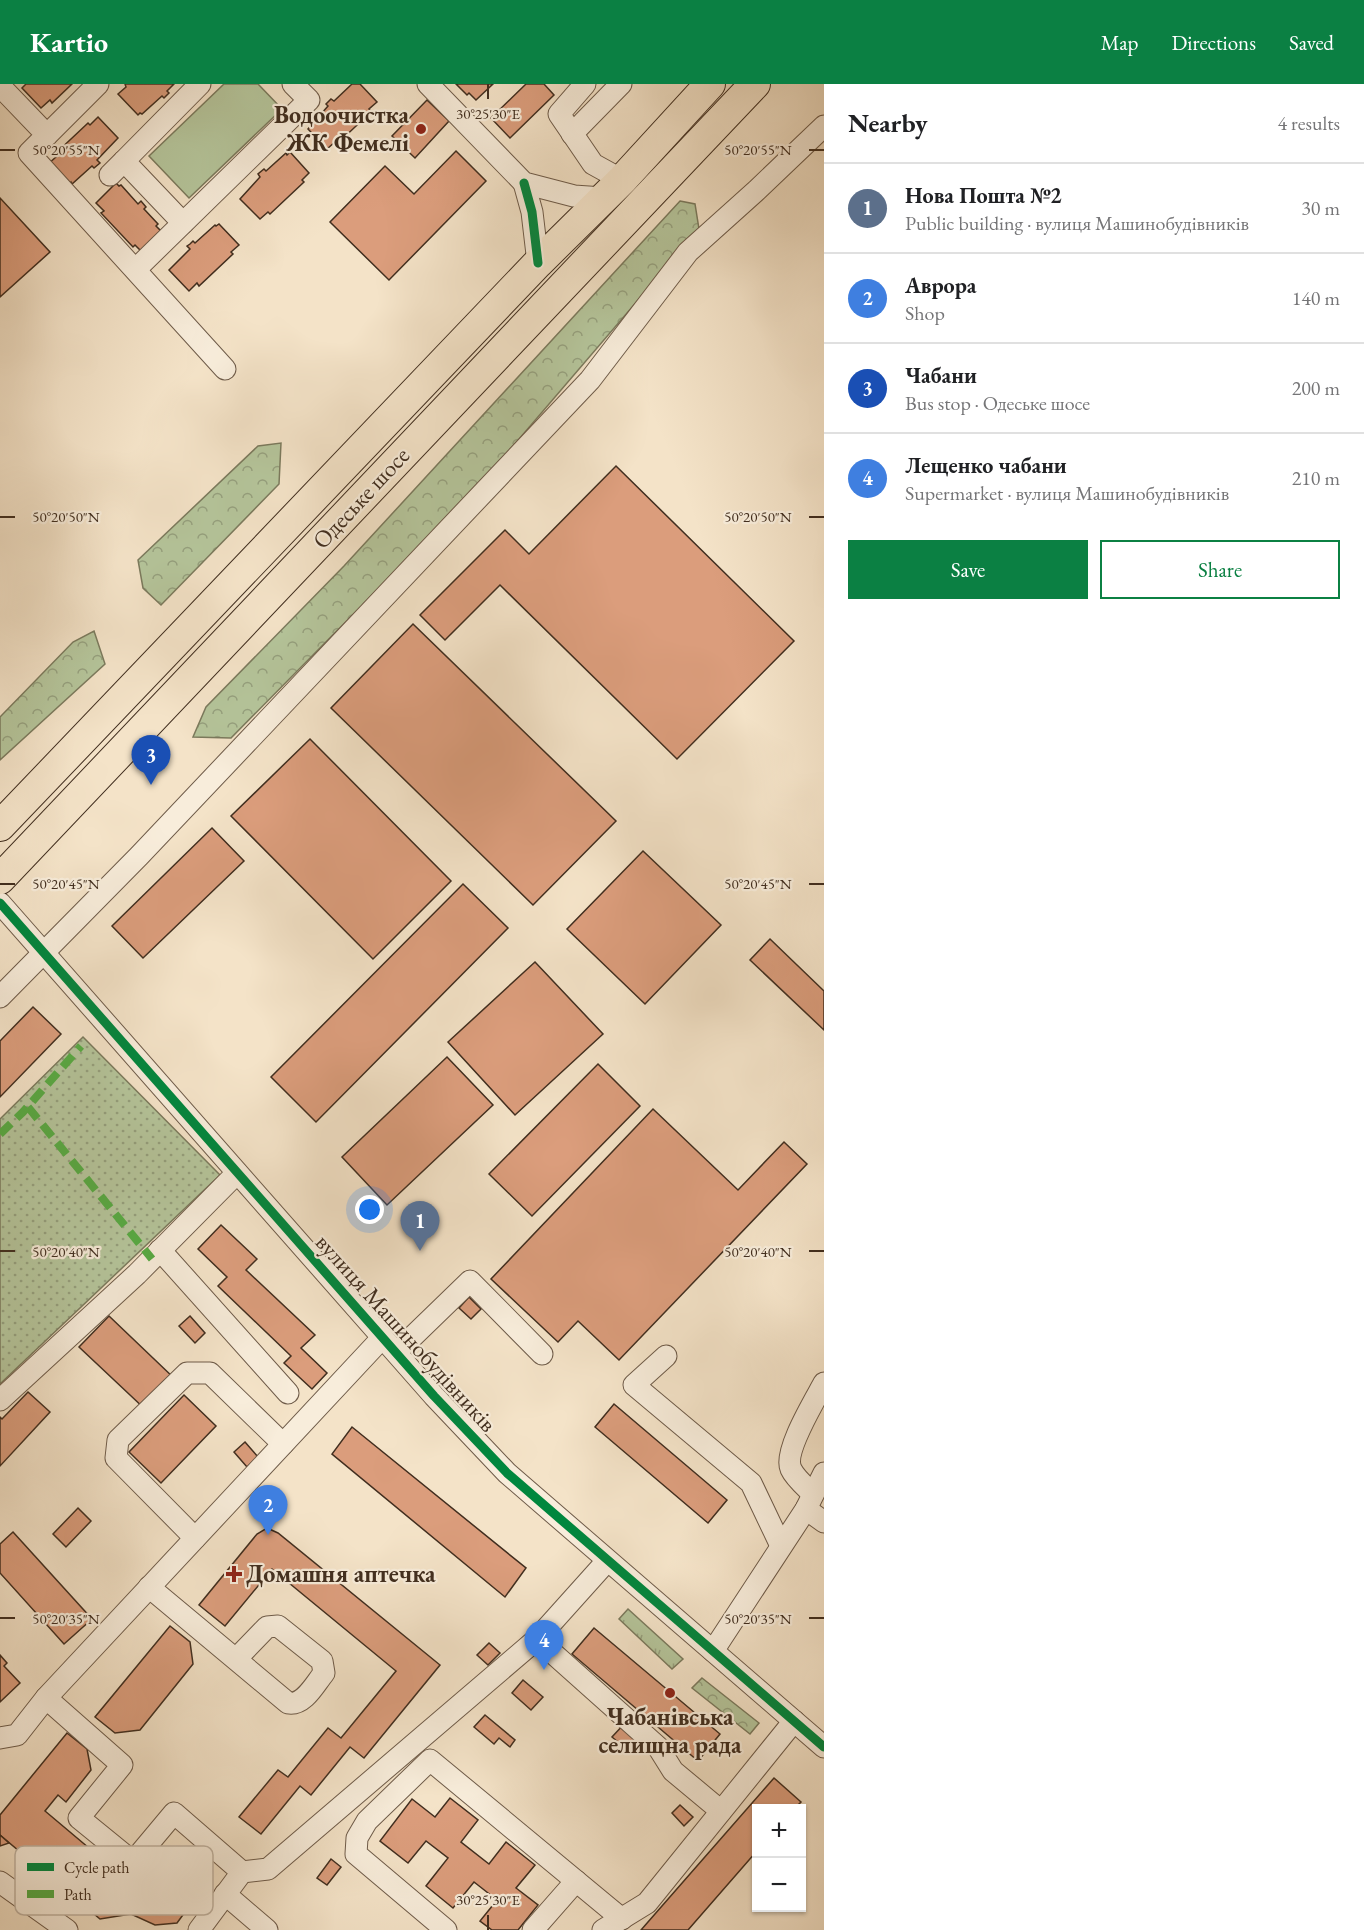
<!DOCTYPE html>
<html lang="en">
<head>
<meta charset="utf-8">
<style>
	:root { --surface:#fff; --page:#f6f6f6; --text:#202124; --muted:#757577; --line:#e0e0e0; --accent:#0b8043 }
	body { margin:0; font-family:"EB Garamond",serif; background:var(--page); color:var(--text) }
	.controls { position:absolute; right:18px; bottom:18px; display:grid; overflow:hidden; border-radius:0px; box-shadow:0 2px 4px #0004 }
	.controls button { width:54px; height:54px; display:grid; place-items:center; padding:0; border:0; border-bottom:2px solid var(--line); background:var(--surface); color:var(--text); font:30px sans-serif }
	.you { position:absolute; left:370px; top:1126px; width:21px; height:21px; margin:-15px; border:4px solid #fff; border-radius:50%; background:#1a73e8; box-shadow:0 0 0 9px #1a73e833 }
	.badge { display:grid; place-items:center; width:39px; height:39px; border-radius:50%; background:var(--accent); color:#fff; font-size:20px; font-weight:700 }
	.pin { position:absolute; translate:-50% -50px; filter:drop-shadow(0 2px 3px #0008) }
	.pin::after { content:''; position:absolute; top:32px; width:21px; height:18px; background:inherit; clip-path:polygon(0 0,100% 0,50% 100%) }
	.list { margin:0; padding:0; list-style:none }
	h2 { display:flex; justify-content:space-between; align-items:center; height:78px; margin:0; padding:0 24px; font-size:26px }
	h2 small { font-size:20px; font-weight:400; color:var(--muted) }
	.list li { display:grid; grid-template-columns:39px 1fr auto; gap:18px; align-items:center; box-sizing:border-box; height:90px; padding:0 24px; border-top:2px solid var(--line) }
	.list b { display:block; font-size:22px; white-space:nowrap }
	.list p { margin:0; font-size:20px; white-space:nowrap; color:var(--muted) }
	.list em { font-size:20px; font-style:normal; color:var(--muted) }
	.actions { display:flex; gap:12px; padding:18px 24px }
	.actions a { flex:1; padding:14px 0; border:2px solid var(--accent); border-radius:0px; text-align:center; font-size:21px; color:var(--accent) }
	.actions .main { background:var(--accent); color:#fff }
	.map { position:relative; flex:none; width:824px; height:1846px; overflow:hidden }
	header { display:flex; align-items:center; gap:36px; box-sizing:border-box; height:84px; padding:0 30px; background:var(--accent); color:#fff }
	header strong { font-size:28px }
	nav { display:flex; gap:33px; margin-inline-start:auto; font-size:21px }
	main { display:flex }
	aside { flex:1; background:var(--surface) }
	.map>svg:first-child { display:block }
	.grass { fill:url(#grass-tufts); stroke:#7b7a5d; stroke-width:1.5 }
	.forest { fill:url(#forest-crowns); stroke:#7b7a5d; stroke-width:1.5 }
	.park { fill:url(#park-dots); stroke:#7b7a5d; stroke-width:1.5 }
	.pitch { fill:#b5c59b; stroke:#7b7a5d; stroke-width:1.5 }
	.building { fill:#db9d7c; stroke:#412e1f; stroke-width:1.5 }
	.lines { fill:none; stroke-linecap:round; stroke-linejoin:round }
	.minor-casing { stroke:#6e5b49; stroke-width:23 }
	.highway-casing { stroke:#412e1f; stroke-width:32 }
	.minor { stroke:#f8eddb; stroke-width:21 }
	.highway { stroke:#f4e3c8; stroke-width:30 }
	.quiet { stroke:#56ab43; stroke-width:8; stroke-dasharray:15 8; stroke-linecap:butt }
	.cycleway-casing { stroke:#f8eddb; stroke-width:13 }
	.cycleway { stroke:#00873e; stroke-width:9 }
	.ticks { fill:none; stroke:#412e1f; stroke-width:2 }
	.poi-dot { fill:#8f2418; stroke:#f8eddb; stroke-width:2 }
	.labels { text-anchor:middle; stroke-width:4.5; stroke-linejoin:round; paint-order:stroke }
	.poi-label { font-size:24px; font-weight:bold; fill:#412e1f; stroke:#f8eddb; text-anchor:end }
	.street-label { font-size:24px; fill:#412e1f; stroke:#f8eddb }
	.key { fill:#f8eddb; stroke:#c1b4a3; stroke-width:1.5 }
	.key-label { font-size:16px; fill:#412e1f }
	.ticks-label { font-size:15px; text-anchor:middle; fill:#412e1f; stroke:#f8eddb; stroke-width:4.5; stroke-linejoin:round; paint-order:stroke }
</style>
</head>
<body>
<header>
<strong>Kartio</strong>
<nav><a>Map</a><a>Directions</a><a>Saved</a></nav>
</header>
<main>
<div class="map">
<svg width="824" height="1846" viewBox="0 0 824 1846">
	<defs>
		<pattern id="grass-tufts" width="24" height="20" patternUnits="userSpaceOnUse" patternTransform="scale(1.5)"><rect width="24" height="20" fill="#b5c59b"/><path d="M3 7l-1-3M5 7V3M7 7l1-3M15 17l-1-3M17 17v-4M19 17l1-3" fill="none" stroke="#95a07e"/></pattern>
		<pattern id="forest-crowns" width="20" height="18" patternUnits="userSpaceOnUse" patternTransform="scale(1.5)"><rect width="20" height="18" fill="#b5c59b"/><path d="M2 6a3 3 0 1 1 6 0M12 15a3 3 0 1 1 6 0" fill="none" stroke="#95a07e"/></pattern>
		<pattern id="park-dots" width="8" height="8" patternUnits="userSpaceOnUse" patternTransform="scale(1.5)"><rect width="8" height="8" fill="#b5c59b"/><path d="M2 2h.1M6 6h.1" fill="none" stroke="#95a07e" stroke-width="1.8" stroke-linecap="round"/></pattern>
	</defs>
	<rect width="100%" height="100%" fill="#f4e3c8"/>
	<filter id="stains"><feTurbulence type="fractalNoise" baseFrequency=".00333" numOctaves="4"/><feColorMatrix values="0 0 0 0 .2 0 0 0 0 .09 0 0 0 0 .02 0 0 0 .5 -.17"/></filter>
	<radialGradient id="worn" r=".72"><stop offset=".6" stop-color="#630" stop-opacity="0"/><stop offset="1" stop-color="#630" stop-opacity=".3"/></radialGradient>
	<!-- grass -->
	<polygon class="grass" points="628,1525 683,1575 672,1585 619,1535"/>
	<!-- forest -->
	<g class="forest">
		<polygon points="680,117 695,120 699,145 471,411 231,654 193,653 206,623 344,482"/>
		<polygon points="281,359 279,400 161,521 143,504 138,476 258,362"/>
		<polygon points="94,547 105,580 0,676 0,633 73,558"/>
		<polygon points="702,1594 759,1639 750,1650 692,1604"/>
	</g>
	<!-- park -->
	<polygon class="park" points="83,953 220,1091 0,1300 0,1035"/>
	<!-- pitch -->
	<polygon class="pitch" points="224,0 258,0 282,25 189,114 149,72"/>
	<!-- building -->
	<g class="building">
		<polygon points="26,0 72,0 52,19 50,16 41,24 22,4"/>
		<polygon points="125,0 174,0 167,7 169,9 164,14 162,12 142,30 140,29 138,31 118,10 126,3"/>
		<polygon points="352,0 360,0 377,18 369,25 371,28 338,59 336,57 327,65 308,45 328,22 326,20 331,15 334,17"/>
		<polygon points="456,0 493,0 476,16 469,9 467,11"/>
		<polygon points="526,0 544,0 554,11 510,54 491,34"/>
		<polygon points="427,16 449,37 415,74 392,52"/>
		<polygon points="98,33 118,54 97,76 100,79 94,84 92,82 72,100 71,98 68,101 48,80 56,73 54,71 88,39 90,41"/>
		<polygon points="456,67 486,97 389,196 330,138 385,82 414,110"/>
		<polygon points="290,68 309,89 302,96 304,98 270,130 268,128 260,135 240,115 260,93 258,90 264,85 266,87 286,69 287,71"/>
		<polygon points="116,99 119,102 121,101 138,120 141,117 146,123 144,125 158,140 156,142 163,149 142,168 135,161 133,163 101,129 104,127 96,119"/>
		<polygon points="0,114 50,168 0,213"/>
		<polygon points="219,140 239,161 231,168 233,170 199,202 197,199 189,207 169,186 190,165 187,162 190,160 193,157 195,159 215,141 216,142"/>
		<polygon points="616,382 794,557 677,675 500,501 445,556 420,531 505,446 529,470"/>
		<polygon points="413,540 616,737 533,821 331,624"/>
		<polygon points="310,655 451,797 373,875 231,732"/>
		<polygon points="212,744 244,777 143,874 112,842"/>
		<polygon points="643,767 721,841 645,920 567,845"/>
		<polygon points="463,800 508,844 316,1038 271,993"/>
		<polygon points="770,855 824,907 824,946 750,876"/>
		<polygon points="535,878 603,950 515,1031 448,958"/>
		<polygon points="33,923 61,950 0,1013 0,957"/>
		<polygon points="447,973 493,1021 387,1121 342,1073"/>
		<polygon points="598,980 640,1022 532,1132 489,1090"/>
		<polygon points="653,1025 738,1106 784,1058 807,1080 619,1276 578,1237 558,1258 491,1195"/>
		<polygon points="221,1141 257,1175 246,1186 315,1251 301,1264 327,1289 312,1305 284,1279 291,1272 218,1202 227,1193 198,1165"/>
		<polygon points="469,1213 481,1225 471,1235 459,1224"/>
		<polygon points="109,1232 176,1296 147,1327 79,1263"/>
		<polygon points="190,1232 205,1249 195,1259 179,1242"/>
		<polygon points="28,1308 50,1328 0,1382 0,1333 2,1335"/>
		<polygon points="184,1311 216,1342 161,1399 129,1368"/>
		<polygon points="614,1320 727,1416 708,1439 595,1343"/>
		<polygon points="352,1343 526,1484 505,1513 332,1370"/>
		<polygon points="245,1358 258,1373 247,1383 234,1368"/>
		<polygon points="78,1424 91,1437 66,1463 53,1450"/>
		<polygon points="267,1444 278,1449 440,1581 364,1674 350,1663 311,1711 300,1702 261,1750 239,1733 278,1686 288,1693 328,1644 341,1654 396,1587 272,1485 225,1542 199,1521 257,1450"/>
		<polygon points="13,1448 92,1535 64,1560 0,1489 0,1460"/>
		<polygon points="170,1542 190,1558 193,1580 140,1646 115,1649 95,1633"/>
		<polygon points="594,1544 720,1650 698,1677 572,1570"/>
		<polygon points="489,1559 500,1569 488,1581 477,1571"/>
		<polygon points="0,1571 7,1579 4,1582 20,1599 0,1618"/>
		<polygon points="523,1596 543,1613 531,1626 512,1609"/>
		<polygon points="485,1631 515,1656 510,1663 499,1654 494,1660 474,1643"/>
		<polygon points="625,1639 642,1654 630,1668 612,1653"/>
		<polygon points="67,1649 87,1665 91,1686 66,1718 58,1711 45,1727 146,1812 179,1770 199,1788 199,1809 177,1839 155,1841 131,1830 100,1835 0,1751 0,1731"/>
		<polygon points="774,1694 801,1718 795,1724 756,1724 756,1768 688,1846 641,1846"/>
		<polygon points="450,1714 478,1736 461,1758 489,1780 506,1758 535,1781 516,1804 538,1821 518,1846 492,1846 480,1837 497,1816 474,1798 453,1824 426,1802 448,1774 426,1757 408,1779 380,1757 412,1715 435,1733"/>
		<polygon points="680,1721 693,1733 684,1742 672,1729"/>
		<polygon points="0,1751 9,1759 0,1762"/>
		<polygon points="331,1775 341,1783 327,1801 317,1794"/>
	</g>
	<g class="lines">
		<defs>
			<g id="minor">
				<polyline points="428,0 524,99 574,112 603,114"/>
				<polyline points="585,0 559,30 593,80 622,96"/>
				<polyline points="0,2 47,51 29,69 225,285"/>
				<polyline points="572,50 621,0"/>
				<polyline points="47,51 98,0"/>
				<polyline points="110,91 124,77"/>
				<polyline points="524,99 532,128 538,179"/>
				<polyline points="183,139 124,77 200,0"/>
				<polyline points="136,185 309,16 293,0"/>
				<polyline points="0,819 434,1312 507,1389 824,1663"/>
				<polyline points="0,913 139,772 590,296 688,168 757,106 824,42"/>
				<polyline points="160,1166 288,1309"/>
				<polyline points="405,1260 470,1197 542,1270"/>
				<polyline points="666,1272 634,1301 751,1399 781,1462"/>
				<polyline points="0,1316 137,1190 237,1089"/>
				<path d="M 813,1410 C 806,1403 795,1394 791,1385 C 783,1368 815,1316 824,1299"/>
				<polyline points="806,1425 824,1438"/>
				<polyline points="195,1454 116,1374 118,1356 187,1289 210,1289 283,1360"/>
				<path d="M 149,1503 L 288,1619 C 304,1622 315,1600 324,1589 L 322,1577 L 278,1542 L 267,1543 L 236,1575"/>
				<polyline points="537,1555 658,1663 673,1687 721,1727"/>
				<polyline points="713,1567 806,1425 824,1389"/>
				<polyline points="46,1614 122,1681 79,1734 133,1778 174,1729 242,1788 199,1846"/>
				<polyline points="0,1654 17,1651 46,1614 382,1254"/>
				<polyline points="242,1788 268,1785 537,1555 607,1477"/>
				<polyline points="0,1798 67,1846"/>
				<polyline points="225,1810 267,1846"/>
				<polyline points="446,1846 356,1770 357,1754 367,1737 430,1676 622,1835"/>
				<polyline points="533,1846 576,1797"/>
				<polyline points="603,1846 647,1819 794,1637"/>
			</g>
			<g id="highway">
				<polyline points="0,742 538,179 622,96 710,0"/>
				<polyline points="0,795 755,0"/>
			</g>
		</defs>
		<!-- minor casing -->
		<use href="#minor" class="minor-casing"/>
		<!-- highway casing -->
		<use href="#highway" class="highway-casing"/>
		<!-- minor -->
		<use href="#minor" class="minor"/>
		<!-- highway -->
		<use href="#highway" class="highway"/>
		<!-- quiet -->
		<g class="quiet">
			<polyline points="28,1023 152,1175"/>
			<polyline points="0,1050 23,1028 81,962"/>
		</g>
		<defs>
			<g id="cycleway">
				<polyline points="524,99 532,128 538,179"/>
				<polyline points="0,819 434,1312 507,1389 824,1663"/>
			</g>
		</defs>
		<!-- cycleway casing -->
		<use href="#cycleway" class="cycleway-casing"/>
		<!-- cycleway -->
		<use href="#cycleway" class="cycleway"/>
	</g>
	<!-- ticks -->
	<path class="ticks" d="M 488,0 L 488,15M 0,66 L 15,66M 809,66 L 824,66M 0,433 L 15,433M 809,433 L 824,433M 0,800 L 15,800M 809,800 L 824,800M 0,1167 L 15,1167M 809,1167 L 824,1167M 0,1534 L 15,1534M 809,1534 L 824,1534M 488,1831 L 488,1846"/>
	<!-- markers -->
	<g class="poi-dot">
		<circle cx="421" cy="45" r="6"/>
		<path d="M231 1481h6v6h6v6h-6v6h-6v-6h-6v-6h6z"/>
		<circle cx="670" cy="1609" r="6"/>
	</g>
	<g class="labels">
		<!-- poi labels -->
		<g class="poi-label">
			<text x="409" y="39">Водоочистка<tspan x="409" dy="28">ЖК Фемелі</tspan></text>
			<text x="246" y="1498" text-anchor="start">Домашня аптечка</text>
			<text x="670" y="1641" text-anchor="middle">Чабанівська<tspan x="670" dy="28">селищна рада</tspan></text>
		</g>
		<!-- street labels -->
		<g class="street-label">
			<text transform="translate(361 414) rotate(-47)" y="8">Одеське шосе</text>
			<text transform="translate(406 1249) rotate(48)" y="8">вулиця Машинобудівників</text>
		</g>
	</g>
	<!-- legend -->
	<rect x="15" y="1762" width="198" height="69" rx="9" class="key"/>
	<rect x="27" y="1779" width="27" height="8" fill="#00873e"/>
	<rect x="27" y="1806" width="27" height="8" fill="#56ab43"/>
	<g class="key-label">
		<text x="64" y="1789">Cycle path</text>
		<text x="64" y="1816">Path</text>
	</g>
	<g class="ticks-label">
		<text x="488" y="35">30°25'30"E</text>
		<text x="66" y="71">50°20'55"N</text>
		<text x="758" y="71">50°20'55"N</text>
		<text x="66" y="438">50°20'50"N</text>
		<text x="758" y="438">50°20'50"N</text>
		<text x="66" y="805">50°20'45"N</text>
		<text x="758" y="805">50°20'45"N</text>
		<text x="66" y="1173">50°20'40"N</text>
		<text x="758" y="1173">50°20'40"N</text>
		<text x="66" y="1540">50°20'35"N</text>
		<text x="758" y="1540">50°20'35"N</text>
		<text x="488" y="1821">30°25'30"E</text>
	</g>
	<rect width="100%" height="100%" filter="url(#stains)"/>
	<rect width="100%" height="100%" fill="url(#worn)"/>
</svg>
<div class="controls">
<button>+</button>
<button>−</button>
</div>
<div class="you"></div>
<div class="pin badge" style="left:420px;top:1167px;background:#5c6f8a">1</div>
<div class="pin badge" style="left:268px;top:1451px;background:#3f7fe0">2</div>
<div class="pin badge" style="left:151px;top:701px;background:#1a4fb4">3</div>
<div class="pin badge" style="left:544px;top:1586px;background:#3f7fe0">4</div>
</div>
<aside>
<h2>Nearby<small>4 results</small></h2>
<ul class="list">
<li><span class="badge" style="background:#5c6f8a">1</span><div><b>Нова Пошта №2</b><p>Public building · вулиця Машинобудівників</p></div><em>30 m</em></li>
<li><span class="badge" style="background:#3f7fe0">2</span><div><b>Аврора</b><p>Shop</p></div><em>140 m</em></li>
<li><span class="badge" style="background:#1a4fb4">3</span><div><b>Чабани</b><p>Bus stop · Одеське шосе</p></div><em>200 m</em></li>
<li><span class="badge" style="background:#3f7fe0">4</span><div><b>Лещенко чабани</b><p>Supermarket · вулиця Машинобудівників</p></div><em>210 m</em></li>
</ul>
<div class="actions"><a class="main">Save</a><a>Share</a></div>
</aside>
</main>
</body>
</html>
